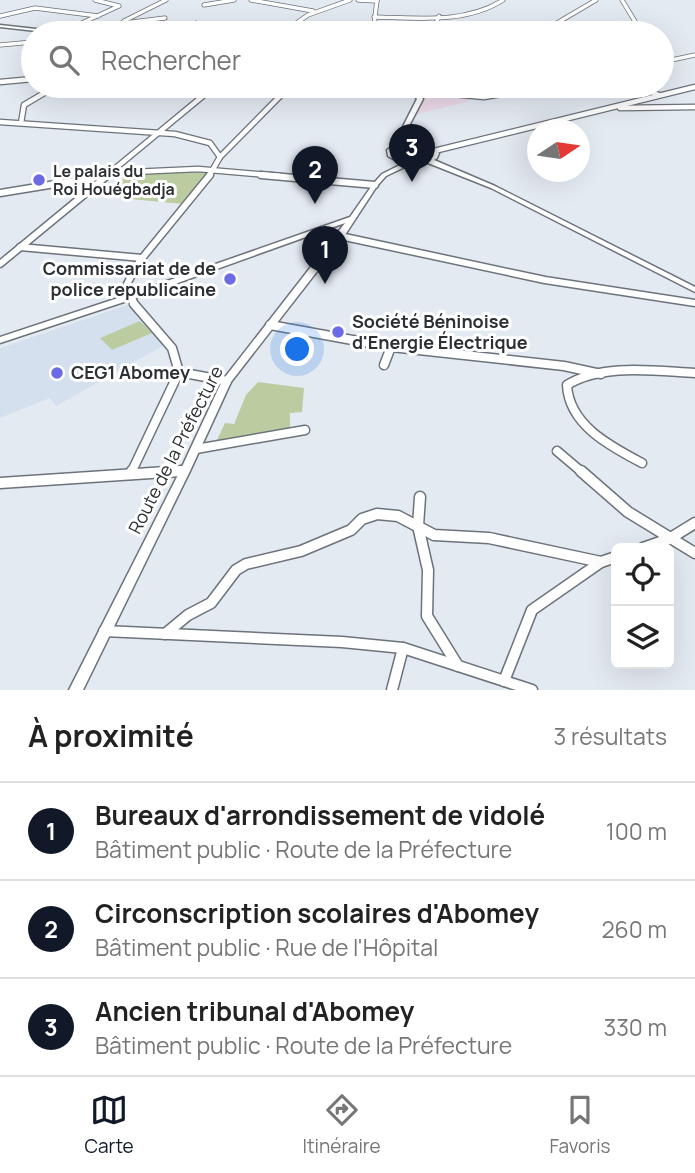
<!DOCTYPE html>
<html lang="fr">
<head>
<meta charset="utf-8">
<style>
	:root { --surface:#fff; --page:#f2f2f2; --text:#222; --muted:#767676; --line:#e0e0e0; --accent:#111827 }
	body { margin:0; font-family:Manrope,sans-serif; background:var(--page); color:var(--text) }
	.controls { position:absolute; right:21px; bottom:21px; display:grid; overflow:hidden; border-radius:10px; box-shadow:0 7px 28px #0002 }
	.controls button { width:63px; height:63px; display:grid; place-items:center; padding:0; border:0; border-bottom:2px solid var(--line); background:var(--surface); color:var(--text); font:35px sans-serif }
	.compass { position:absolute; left:527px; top:119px; width:63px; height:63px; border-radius:50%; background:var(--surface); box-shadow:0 7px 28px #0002; rotate:77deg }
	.you { position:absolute; left:298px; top:350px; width:24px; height:24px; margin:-18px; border:5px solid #fff; border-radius:50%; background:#1a73e8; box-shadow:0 0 0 10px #1a73e833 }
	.badge { display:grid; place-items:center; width:46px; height:46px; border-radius:50%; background:var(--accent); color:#fff; font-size:23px; font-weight:700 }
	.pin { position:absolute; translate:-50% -58px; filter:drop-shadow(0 2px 4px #0008) }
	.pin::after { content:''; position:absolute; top:37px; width:24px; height:21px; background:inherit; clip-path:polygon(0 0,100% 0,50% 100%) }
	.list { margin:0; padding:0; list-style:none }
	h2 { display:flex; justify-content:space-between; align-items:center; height:91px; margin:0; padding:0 28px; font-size:30px }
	h2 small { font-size:23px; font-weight:400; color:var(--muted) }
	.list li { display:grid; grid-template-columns:46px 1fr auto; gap:21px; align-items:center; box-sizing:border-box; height:98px; padding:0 28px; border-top:2px solid var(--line) }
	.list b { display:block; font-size:26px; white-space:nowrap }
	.list p { margin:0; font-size:23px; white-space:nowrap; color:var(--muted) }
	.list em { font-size:23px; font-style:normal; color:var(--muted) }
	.icon { flex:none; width:38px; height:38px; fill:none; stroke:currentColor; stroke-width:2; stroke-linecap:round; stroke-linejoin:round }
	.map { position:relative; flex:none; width:695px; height:690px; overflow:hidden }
	.search { position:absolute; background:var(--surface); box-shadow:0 7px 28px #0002; left:21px; right:21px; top:21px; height:77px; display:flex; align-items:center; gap:18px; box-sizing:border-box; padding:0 24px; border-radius:38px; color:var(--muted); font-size:26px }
	.sheet { height:385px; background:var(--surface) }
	nav { display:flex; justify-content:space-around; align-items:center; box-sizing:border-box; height:98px; border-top:2px solid var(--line); background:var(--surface); font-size:19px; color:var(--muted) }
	nav a { display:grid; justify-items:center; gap:4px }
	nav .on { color:var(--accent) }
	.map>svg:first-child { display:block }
	.commercial { fill:#ecd9e9 }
	.built { fill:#d5e0ee }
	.green { fill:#bbcca1 }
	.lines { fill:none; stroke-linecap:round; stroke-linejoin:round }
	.minor-far4-casing { stroke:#6d737a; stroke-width:5 }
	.minor-far3-casing { stroke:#6d737a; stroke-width:7 }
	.minor-far2-casing { stroke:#6d737a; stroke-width:9 }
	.minor-far1-casing { stroke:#6d737a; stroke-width:11 }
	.minor-casing { stroke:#6d737a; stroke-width:13 }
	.tertiary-casing { stroke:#6d737a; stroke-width:3 }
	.minor-far4 { stroke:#fff; stroke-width:3.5 }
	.minor-far3 { stroke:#fff; stroke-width:4.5 }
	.minor-far2 { stroke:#fff; stroke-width:6 }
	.minor-far1 { stroke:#fff; stroke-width:8 }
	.minor { stroke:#fff; stroke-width:10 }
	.tertiary { fill:#fff; fill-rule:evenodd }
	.poi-dot { fill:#6c6be5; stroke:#fff; stroke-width:2.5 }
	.labels { text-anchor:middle; stroke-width:6; stroke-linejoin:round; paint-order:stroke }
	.far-poi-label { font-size:16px; font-weight:bold; fill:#2d3033; stroke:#fff; text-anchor:start }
	.poi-label { font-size:18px; font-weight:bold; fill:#2d3033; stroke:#fff; text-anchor:start }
	.street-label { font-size:18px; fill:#2d3033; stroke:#fff }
</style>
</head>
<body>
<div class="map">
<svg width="695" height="690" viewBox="0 0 695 690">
	<rect width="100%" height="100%" fill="#e4eaf2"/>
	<!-- commercial -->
	<polygon class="commercial" points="432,93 470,97 469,101 413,115 423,94"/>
	<!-- built -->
	<polygon class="built" points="130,304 164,344 161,347 56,406 50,398 0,418 0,348"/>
	<!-- green -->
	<g class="green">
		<polygon points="188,171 208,173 183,204 120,198 123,191 115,190 124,178 116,177 123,175"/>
		<polygon points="140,321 152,333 112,350 100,338"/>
		<polygon points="258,382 304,388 302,412 290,413 290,430 217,440 225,423 234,424 246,395"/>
	</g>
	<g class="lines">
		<defs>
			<g id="minor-far4">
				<polyline points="251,0 313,11"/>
				<polyline points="358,0 377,1"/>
				<polyline points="622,0 642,33"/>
				<polyline points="204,5 234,0"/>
				<polyline points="0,16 35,8 98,16"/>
				<path d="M 374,17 C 416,18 466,24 503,0"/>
				<polyline points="124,23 165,18"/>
				<polyline points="73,27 119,6 95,0"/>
				<polyline points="433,31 439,16"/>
				<polyline points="111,33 124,21 166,0"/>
				<polyline points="168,33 196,23"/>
				<polyline points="282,33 308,15 350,0"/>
				<polyline points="373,33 377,0"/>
				<polyline points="540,33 596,0"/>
				<polyline points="0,45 33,42"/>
				<polyline points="33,55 33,64"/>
				<polyline points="662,62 695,55"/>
			</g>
			<g id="minor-far3">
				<polyline points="0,82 33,79"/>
				<polyline points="637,86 659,95"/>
				<polyline points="431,92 484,97 550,86"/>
				<polyline points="415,93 456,86"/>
				<polyline points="620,108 695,107"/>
				<polyline points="0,122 175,134 210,143 220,157 209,176"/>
				<polyline points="21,123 24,105 56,86"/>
				<polyline points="434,151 695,87"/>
				<polyline points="220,157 290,86"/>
				<polyline points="110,173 198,169 280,176"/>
				<polyline points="106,176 215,86"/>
			</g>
			<g id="minor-far2">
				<polyline points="261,175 375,185"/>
				<polyline points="0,193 104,176"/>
				<polyline points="340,236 545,280 695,303"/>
				<polyline points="20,247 142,258"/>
				<polyline points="0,264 108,175"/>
				<polyline points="135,305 127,284 139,262 210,175"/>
			</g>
			<g id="minor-far1">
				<polyline points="270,325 391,347 564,366 601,374"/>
				<polyline points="384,365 391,347"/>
				<polyline points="179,372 227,381"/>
				<polyline points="196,449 305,430"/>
				<polyline points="557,451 583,473"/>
				<path d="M 642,463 C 610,446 569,425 567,385 C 602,363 655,371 695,373"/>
				<polyline points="131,473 179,372 172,348 134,304"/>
				<polyline points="154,473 185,471"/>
			</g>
			<g id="minor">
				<polyline points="581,471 628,512 695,553"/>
				<polyline points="131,474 132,471"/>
				<polyline points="0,483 181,471"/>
				<polyline points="420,497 418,526 428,570 427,616 458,666"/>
				<polyline points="643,548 669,539 695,523"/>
				<polyline points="104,631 342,642 403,648 532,690"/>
				<polyline points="165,634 188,615 211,603 236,570 246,564 301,551 351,530 362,519 377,514 398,516 434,535 489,538 601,562"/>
				<polyline points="504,681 532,610 601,562 616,557"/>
				<polyline points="392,690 403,648"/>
			</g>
			<g id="tertiary">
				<polygon points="0,25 63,32 65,33 54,33 0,27"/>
				<path d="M 389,86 C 401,86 415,89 423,99 L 400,143 C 416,142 427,142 439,153 L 437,158 L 434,160 L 495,186 L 695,287 L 695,292 L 491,188 L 428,163 L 418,165 L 409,165 L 386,176 L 377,186 L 343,238 L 231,382 L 190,471 L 83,690 L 69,690 L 180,471 L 222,381 L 345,223 L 133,299 L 0,343 L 0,337 L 127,295 L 350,217 L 373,184 L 382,174 L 402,164 L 388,156 L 387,150 L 393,146 L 417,99 L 413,94 ZM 414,146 L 426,148 L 433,154 L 432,156 C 419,163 406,163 393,154 L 393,151 L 401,147 Z"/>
			</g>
		</defs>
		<!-- minor-far4 casing -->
		<use href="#minor-far4" class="minor-far4-casing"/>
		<!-- minor-far3 casing -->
		<use href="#minor-far3" class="minor-far3-casing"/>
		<!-- minor-far2 casing -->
		<use href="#minor-far2" class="minor-far2-casing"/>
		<!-- minor-far1 casing -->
		<use href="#minor-far1" class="minor-far1-casing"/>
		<!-- minor casing -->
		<use href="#minor" class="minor-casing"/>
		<!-- tertiary casing -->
		<use href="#tertiary" class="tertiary-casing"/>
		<!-- minor-far4 -->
		<use href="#minor-far4" class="minor-far4"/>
		<!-- minor-far3 -->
		<use href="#minor-far3" class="minor-far3"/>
		<!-- minor-far2 -->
		<use href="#minor-far2" class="minor-far2"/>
		<!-- minor-far1 -->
		<use href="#minor-far1" class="minor-far1"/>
		<!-- minor -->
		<use href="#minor" class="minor"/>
		<!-- tertiary -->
		<use href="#tertiary" class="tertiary"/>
	</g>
	<!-- markers -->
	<g class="poi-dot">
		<circle cx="39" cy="180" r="7"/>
		<circle cx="230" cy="279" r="7"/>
		<circle cx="338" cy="332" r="7"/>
		<circle cx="57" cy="373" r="7"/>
	</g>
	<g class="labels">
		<!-- far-poi labels -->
		<g class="far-poi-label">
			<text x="53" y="177">Le palais du<tspan x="53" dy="18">Roi Houégbadja</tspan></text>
		</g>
		<!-- poi labels -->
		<g class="poi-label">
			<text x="216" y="275" text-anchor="end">Commissariat de de<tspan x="216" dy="21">police republicaine</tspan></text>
			<text x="352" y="328">Société Béninoise<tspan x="352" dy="21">d'Energie Électrique</tspan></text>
			<text x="71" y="379">CEG1 Abomey</text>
		</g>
		<!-- street labels -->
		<g class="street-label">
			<text transform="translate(176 450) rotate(-63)" y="6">Route de la Préfecture</text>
		</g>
	</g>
</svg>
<div class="controls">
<button><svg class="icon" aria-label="locate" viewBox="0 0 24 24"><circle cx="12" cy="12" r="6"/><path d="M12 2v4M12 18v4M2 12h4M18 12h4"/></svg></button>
<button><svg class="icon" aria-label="layers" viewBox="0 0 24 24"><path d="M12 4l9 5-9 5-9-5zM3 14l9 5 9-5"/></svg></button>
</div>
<svg class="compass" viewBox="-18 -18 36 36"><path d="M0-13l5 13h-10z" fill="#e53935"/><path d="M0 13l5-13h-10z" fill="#767676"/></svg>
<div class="you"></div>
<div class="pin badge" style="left:325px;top:284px">1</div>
<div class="pin badge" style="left:315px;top:204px">2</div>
<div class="pin badge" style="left:412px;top:182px">3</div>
<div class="search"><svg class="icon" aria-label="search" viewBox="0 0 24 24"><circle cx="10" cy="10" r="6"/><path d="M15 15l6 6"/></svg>Rechercher</div>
</div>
<section class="sheet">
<h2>À proximité<small>3 résultats</small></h2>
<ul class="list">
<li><span class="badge">1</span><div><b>Bureaux d'arrondissement de vidolé</b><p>Bâtiment public · Route de la Préfecture</p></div><em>100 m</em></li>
<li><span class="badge">2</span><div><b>Circonscription scolaires d'Abomey</b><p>Bâtiment public · Rue de l'Hôpital</p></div><em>260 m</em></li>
<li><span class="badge">3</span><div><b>Ancien tribunal d'Abomey</b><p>Bâtiment public · Route de la Préfecture</p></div><em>330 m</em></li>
</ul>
</section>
<nav>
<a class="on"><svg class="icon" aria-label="map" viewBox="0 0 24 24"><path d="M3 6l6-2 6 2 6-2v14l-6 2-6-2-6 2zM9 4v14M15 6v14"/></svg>Carte</a>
<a><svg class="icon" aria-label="directions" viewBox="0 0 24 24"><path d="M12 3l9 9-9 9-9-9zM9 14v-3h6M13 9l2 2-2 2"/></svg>Itinéraire</a>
<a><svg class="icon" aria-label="saved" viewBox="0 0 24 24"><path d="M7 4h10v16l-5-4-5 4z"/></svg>Favoris</a>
</nav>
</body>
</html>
